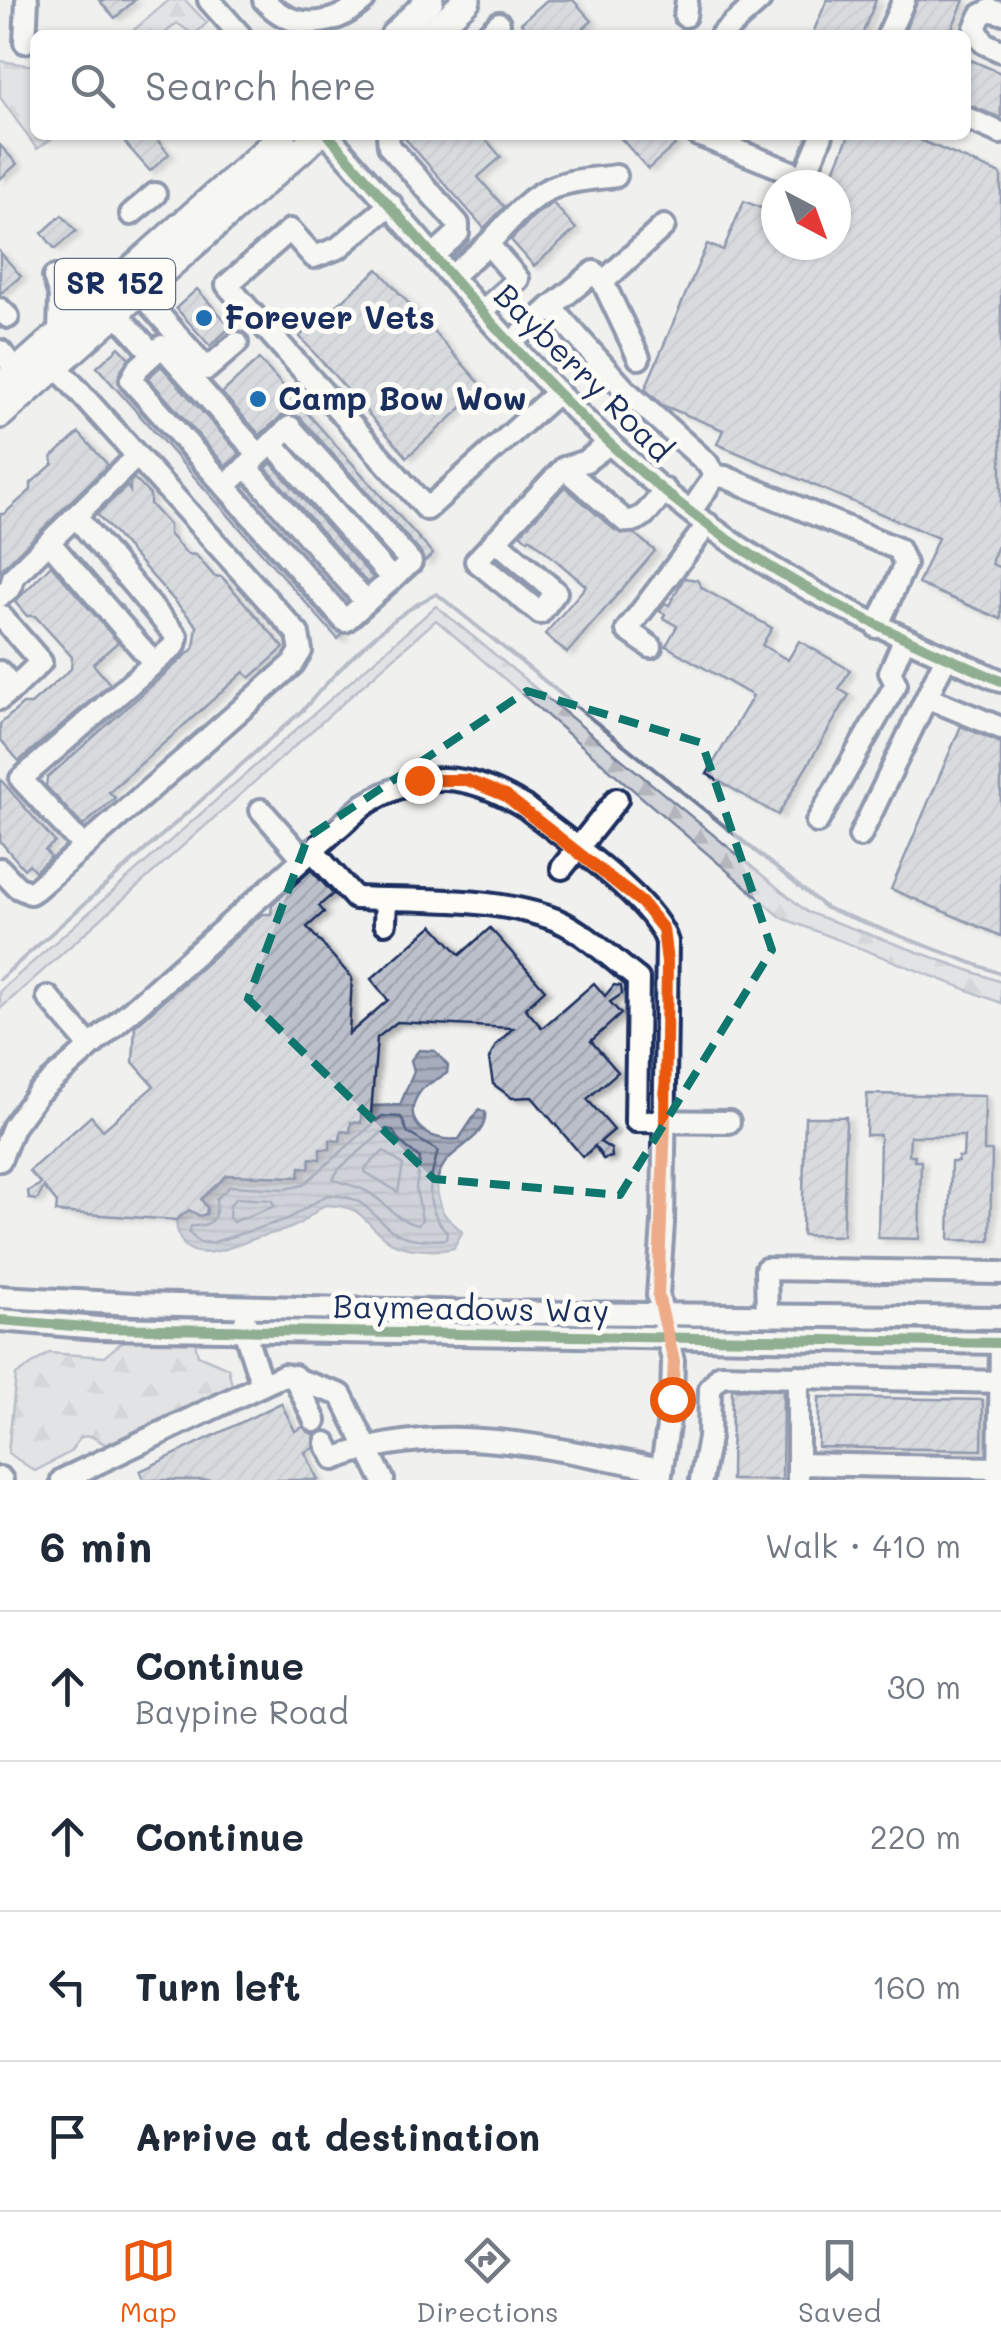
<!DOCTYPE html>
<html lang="en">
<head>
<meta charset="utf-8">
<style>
	:root { --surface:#fff; --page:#f2f2f3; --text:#1f2937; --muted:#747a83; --line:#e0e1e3; --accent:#ea580c }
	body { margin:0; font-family:Mali,sans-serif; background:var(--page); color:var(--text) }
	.compass { position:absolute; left:761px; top:170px; width:90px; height:90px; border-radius:50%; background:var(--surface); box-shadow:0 2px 8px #0004; rotate:139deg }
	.stop { position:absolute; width:30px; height:30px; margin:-22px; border:8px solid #ea580c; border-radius:50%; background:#fff }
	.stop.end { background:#ea580c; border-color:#fff; box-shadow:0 2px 10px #0008 }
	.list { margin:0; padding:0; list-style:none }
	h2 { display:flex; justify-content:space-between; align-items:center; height:130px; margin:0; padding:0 40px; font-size:42px }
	h2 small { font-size:32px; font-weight:400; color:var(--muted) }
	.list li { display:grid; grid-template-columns:65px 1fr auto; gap:30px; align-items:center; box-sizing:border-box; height:150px; padding:0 40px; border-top:2px solid var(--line) }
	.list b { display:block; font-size:38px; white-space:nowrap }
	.list p { margin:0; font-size:32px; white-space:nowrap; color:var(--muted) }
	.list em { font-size:32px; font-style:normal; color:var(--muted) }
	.icon { flex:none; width:55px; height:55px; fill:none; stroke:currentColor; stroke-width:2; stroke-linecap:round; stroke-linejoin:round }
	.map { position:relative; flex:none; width:1001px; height:1480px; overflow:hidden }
	.search { position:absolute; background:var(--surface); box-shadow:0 2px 8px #0004; left:30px; right:30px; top:30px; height:110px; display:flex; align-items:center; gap:25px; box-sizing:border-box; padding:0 35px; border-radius:15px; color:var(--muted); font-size:38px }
	.sheet { height:730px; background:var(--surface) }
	nav { display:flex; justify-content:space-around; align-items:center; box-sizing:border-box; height:140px; border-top:2px solid var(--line); background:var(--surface); font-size:28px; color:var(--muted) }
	nav a { display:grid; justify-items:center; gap:5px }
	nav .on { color:var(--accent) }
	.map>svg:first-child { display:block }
	.forest { fill:url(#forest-firs); stroke:#76819b; stroke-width:2.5 }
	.water { fill:url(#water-rules); stroke:#6f7b97; stroke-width:2.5 }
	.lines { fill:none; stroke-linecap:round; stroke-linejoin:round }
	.shore { stroke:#536184; stroke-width:2.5 }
	.stream { stroke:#6f7b97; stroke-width:4 }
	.building { fill:url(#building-hatch); stroke:#1b2f5e; stroke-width:2.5; filter:url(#shadow) }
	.minor-casing { stroke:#1b2f5e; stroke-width:28 }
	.major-casing { stroke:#1b2f5e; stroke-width:32 }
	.minor { stroke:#fdfcf7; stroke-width:20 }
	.major { stroke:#fdfcf7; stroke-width:25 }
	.cycleway-casing { stroke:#fdfcf7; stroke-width:16 }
	.cycleway { stroke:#1b5e20; stroke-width:10 }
	.route { stroke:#ea580c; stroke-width:12 }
	.marked { fill:none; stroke:#0f766e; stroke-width:8; stroke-dasharray:20 12; stroke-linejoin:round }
	.poi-dot { fill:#1f6fb2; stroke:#fdfcf7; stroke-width:4 }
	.labels { text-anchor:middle; stroke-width:10; stroke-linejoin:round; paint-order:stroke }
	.shield { fill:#fdfcf7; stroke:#5f6c8c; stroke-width:2.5 }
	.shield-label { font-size:30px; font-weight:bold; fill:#1b2f5e }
	.poi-label { font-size:32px; font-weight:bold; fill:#1b2f5e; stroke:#fdfcf7; text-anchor:start }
	.street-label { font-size:32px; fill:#1b2f5e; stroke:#fdfcf7 }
</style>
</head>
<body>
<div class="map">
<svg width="1001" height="1480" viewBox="0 0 1001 1480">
	<defs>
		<pattern id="forest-firs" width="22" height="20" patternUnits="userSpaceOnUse" patternTransform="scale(2.5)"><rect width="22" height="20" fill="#d0d3d8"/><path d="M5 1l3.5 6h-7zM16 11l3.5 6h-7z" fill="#b2b5bc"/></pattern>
		<pattern id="water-rules" width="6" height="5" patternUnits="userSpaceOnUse" patternTransform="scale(2.5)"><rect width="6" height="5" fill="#a7adbd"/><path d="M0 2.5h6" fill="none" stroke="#878d9d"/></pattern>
		<pattern id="building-hatch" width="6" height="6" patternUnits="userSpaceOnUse" patternTransform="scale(2.5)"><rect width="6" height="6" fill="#bbc0ca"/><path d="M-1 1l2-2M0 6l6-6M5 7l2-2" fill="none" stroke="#a0a5b0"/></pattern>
		<filter id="shadow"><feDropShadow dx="5.5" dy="3" stdDeviation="2.5" flood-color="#0004"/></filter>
	</defs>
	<rect width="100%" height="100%" fill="#f0f0ee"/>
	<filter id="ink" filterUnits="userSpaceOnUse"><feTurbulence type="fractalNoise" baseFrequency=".01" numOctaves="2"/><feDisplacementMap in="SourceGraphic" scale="20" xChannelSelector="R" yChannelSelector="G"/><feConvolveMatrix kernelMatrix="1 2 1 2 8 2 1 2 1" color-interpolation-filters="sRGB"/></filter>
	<g filter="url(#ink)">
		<!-- forest -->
		<g class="forest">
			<polygon points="169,0 185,0 207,23 194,35 177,23 163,35 128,35"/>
			<polygon points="0,61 35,66 35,135 57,135 37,149 0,97"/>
			<polygon points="436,606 807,912 1001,982 1001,1003 782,918 436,620 0,1009 0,991"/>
			<polygon points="128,1337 195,1342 198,1355 228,1368 233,1389 110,1447 91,1436 81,1437 70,1452 35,1471 8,1453 16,1375 49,1353 104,1357"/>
		</g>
		<!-- water -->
		<path class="water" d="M 419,1050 L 435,1051 L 448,1066 L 447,1073 C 438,1080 426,1083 420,1092 C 398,1122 430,1143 459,1139 L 479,1109 L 485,1112 C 489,1151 418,1147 442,1210 C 447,1221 457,1225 462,1232 L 454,1248 C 435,1252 400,1251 385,1238 C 360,1219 365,1206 325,1205 C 314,1211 305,1222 293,1227 C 282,1232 268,1234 256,1238 C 226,1249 179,1272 176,1220 L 193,1206 L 198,1216 L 206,1214 L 206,1206 L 198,1202 L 227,1175 L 299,1177 L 300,1167 L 309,1168 L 310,1158 L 319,1158 L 320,1149 L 329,1149 L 330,1140 L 340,1140 L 341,1131 L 350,1131 L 351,1122 L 361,1122 L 361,1113 L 371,1113 L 371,1106 L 400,1105 L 414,1071 L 411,1060 Z"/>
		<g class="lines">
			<!-- shore -->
			<g class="shore">
				<path d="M 382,1116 L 401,1117 L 408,1133 L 438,1151 C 429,1181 423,1207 447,1232 L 446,1239 C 429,1241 403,1240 390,1229 C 365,1208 364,1196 327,1195 L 288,1219 L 211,1243 L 199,1242 L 189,1233 L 191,1226 C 211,1227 218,1219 216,1199 L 230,1186 L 285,1189 L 303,1185 Z"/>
				<path d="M 386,1129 L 392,1130 L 400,1142 L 420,1158 L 416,1188 L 422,1220 L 418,1225 C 394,1221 386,1200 364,1190 C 354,1185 342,1184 333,1179 L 339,1169 Z"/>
				<polygon points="384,1151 403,1165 398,1192 365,1172 366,1167"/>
				<polygon points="236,1198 271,1200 275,1206 233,1222 229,1218 230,1205"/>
			</g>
			<!-- stream -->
			<path class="stream" d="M 0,979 L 304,709 C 335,672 393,612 437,594 L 826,908 L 1001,974"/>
		</g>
		<!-- building -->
		<g class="building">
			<polygon points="99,0 135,0 115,18"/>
			<polygon points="547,0 573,0 592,21 576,35 531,35 521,23"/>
			<polygon points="827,0 876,0 862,35 812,35"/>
			<polygon points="918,0 964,0 952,28 955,35 903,35"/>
			<polygon points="966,58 1001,73 1001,118 966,104"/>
			<polygon points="118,135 153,135 169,154 150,171"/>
			<polygon points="402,135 482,135 501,157 478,177 504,207 484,228"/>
			<polygon points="618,135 666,135 675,145 648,169"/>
			<polygon points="849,135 908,135 1001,174 1001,538 992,560 992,564 1001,568 1001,619 918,584 938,538 717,444 723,430 662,405 645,389 707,244 723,250 744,201 776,214 776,245 836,245 836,185 828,185"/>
			<polygon points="0,145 17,164 0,179"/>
			<polygon points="553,203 576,229 534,266 511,240 535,215"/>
			<polygon points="62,215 76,231 55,249 42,233"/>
			<polygon points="0,252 21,276 0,294"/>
			<polygon points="378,269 484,388 407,457 300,337 306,329 310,329"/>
			<polygon points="197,289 231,327 210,346 176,308"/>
			<polygon points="119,347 129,358 119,374 121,389 335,630 343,634 338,639 97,367"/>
			<polygon points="259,359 433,554 424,562 421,553 300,417 285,413 260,435 222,393"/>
			<polygon points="161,366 240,454 226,466 148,378"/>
			<polygon points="79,433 108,465 0,571 0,514 4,514 31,490 31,483 53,464 52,457"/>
			<polygon points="271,463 373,578 367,583 266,468"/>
			<polygon points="134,478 150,495 150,504 169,525 169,534 187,554 196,555 214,576 222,577 284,648 250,678 244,672 109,792 115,798 83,826 46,786 47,778 194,648 197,626 97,514 127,486 130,491 130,482"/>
			<polygon points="565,487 616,531 635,534 655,551 567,653 545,634 586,586 530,538 528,540 520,534"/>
			<polygon points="51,565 118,642 93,664 110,684 19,761 0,739 0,724 23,704 31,704 71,669 72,657 35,616 27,616 15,602"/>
			<polygon points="684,578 697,580 702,588 772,628 762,645 788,660 799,641 850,670 839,689 849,695 778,815 707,774 753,696 666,646 677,626 663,618 665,614 659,611 665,603 669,605"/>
			<polygon points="961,726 1001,743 1001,936 891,889"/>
			<polygon points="0,779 55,842 45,850 51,857 35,871 29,864 24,869 0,841"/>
			<polygon points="311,870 333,894 319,906 324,912 307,927 352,978 349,1034 388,1000 371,979 433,925 460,955 490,928 545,990 525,1008 542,1028 594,983 605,996 614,985 621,986 622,994 610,1002 621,1014 591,1041 618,1072 587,1099 614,1130 600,1142 611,1149 612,1157 603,1159 595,1146 583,1157 532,1097 512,1098 493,1084 489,1059 496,1045 513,1028 397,1022 377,1038 371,1114 361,1113 361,1123 351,1122 350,1132 341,1131 340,1141 330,1140 330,1149 320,1149 320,1159 310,1158 309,1168 300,1167 299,1177 227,1175 201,1199 207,1208 206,1214 200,1216 189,1210 176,1220 56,1212 57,1203 44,1187 37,1200 29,1199 28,1191 41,1184 29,1171 91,1116 103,1130 154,1086 133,1062 135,1026 262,914 271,914 272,905"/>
			<polygon points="867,1094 985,1096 984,1151 992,1151 990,1241 949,1240 951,1162 958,1162 958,1157 963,1157 964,1136 910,1136 909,1155 915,1155 914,1161 921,1161 919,1239 878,1238 880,1135 866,1135"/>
			<polygon points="805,1117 846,1117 843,1236 802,1235"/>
			<polygon points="732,1389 783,1390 782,1480 731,1480"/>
			<polygon points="819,1397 983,1400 982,1450 818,1447"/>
			<polygon points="281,1403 295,1431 303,1427 315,1435 313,1448 305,1452 318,1480 144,1480 140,1471"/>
		</g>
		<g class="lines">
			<defs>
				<g id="minor">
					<polyline points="209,0 240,35"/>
					<path d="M 264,0 C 293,32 333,28 364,0"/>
					<polyline points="1001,13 990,10 981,15 975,28 984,43 1001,51"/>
					<polyline points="685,16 687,0"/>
					<polyline points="486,35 499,23"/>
					<polyline points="721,35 760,0"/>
					<polyline points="888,35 904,0"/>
					<polyline points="25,42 27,0"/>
					<polyline points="966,118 1001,133"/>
					<path d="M 328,135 C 453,275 575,436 732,542 C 817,600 907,640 1001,681"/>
					<polyline points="388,135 389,146 458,224 458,233 435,254"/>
					<polyline points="698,135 804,177 822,135"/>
					<polyline points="391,204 338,248 314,257 290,230 227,285 427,509 558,392"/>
					<polyline points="131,214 155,194"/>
					<path d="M 488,244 C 507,224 527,197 554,187 C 573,179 596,179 616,176"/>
					<polyline points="453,275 488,244 518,279 484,310"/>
					<polyline points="603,282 639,358"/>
					<polyline points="139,292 207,369 237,343"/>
					<polyline points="551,307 594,272 603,282 664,226"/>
					<polyline points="0,309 8,317"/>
					<polyline points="116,313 153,354"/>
					<polyline points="59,334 60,296 54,277 65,278 81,293 84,312"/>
					<polyline points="512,342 551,307 625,390 707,463 715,476 691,511"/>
					<polyline points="0,351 18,371"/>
					<polyline points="272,443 392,579"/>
					<polyline points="246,466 366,602"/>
					<path d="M 564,468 L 625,521 C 644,523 653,504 665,490"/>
					<polyline points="715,476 725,477 898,549 905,564 877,627"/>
					<polyline points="225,486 290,427 411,562 345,621 131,380 137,369 162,346 259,455"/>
					<polyline points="77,518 177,637 175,645 21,779 84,847"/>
					<polyline points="495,540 556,592 540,613 476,561 564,468 586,461 610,443"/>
					<polyline points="50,543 154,663"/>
					<polyline points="0,596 11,587 13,577 137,456"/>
					<polyline points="0,615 41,662 14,688"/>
					<polyline points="651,647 627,630 708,524"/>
					<polyline points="0,672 14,688 0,699"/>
					<polyline points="928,698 1001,728"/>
					<polyline points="261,810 303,858"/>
					<polyline points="817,822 896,684 890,672 904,640"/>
					<polyline points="860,836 946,657"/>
					<path d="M 312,850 L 355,898 C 418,901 488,897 548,917 C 581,927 611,959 638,979 L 636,1121 L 729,1122"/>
					<polyline points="562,868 617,799"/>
					<polyline points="0,869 17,887 30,893 36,889 293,664 301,651 298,634 56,366"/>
					<polyline points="385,923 386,899"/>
					<polyline points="48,997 90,1046"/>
					<path d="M 0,1160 L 13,1127 L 38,1093 L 364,805 C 423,769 466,771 525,807 C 562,837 655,900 667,942 L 663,1223 L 658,1295 L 673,1361 L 672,1399 L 660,1480"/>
					<polyline points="0,1297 135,1304 474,1312 1001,1318"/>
					<polyline points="767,1315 766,1269 1001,1273"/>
					<polyline points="0,1320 98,1328 1001,1343"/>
					<polyline points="294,1376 315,1421"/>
					<polyline points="262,1385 284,1375 341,1395 383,1480"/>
					<path d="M 326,1443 L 334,1459 C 446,1418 549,1449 662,1469"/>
					<polyline points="798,1464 999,1468"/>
					<polyline points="0,1478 2,1480"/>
					<polyline points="62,1480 262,1385 244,1330 245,1321"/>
					<polyline points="701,1480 709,1438 710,1388 721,1375 1001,1382"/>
					<polyline points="798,1480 798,1376"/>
					<polyline points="999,1480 1001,1343"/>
				</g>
				<g id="major">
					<polyline points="394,35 430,0"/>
					<polyline points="429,35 467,0"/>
					<polyline points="0,386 283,135"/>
					<polyline points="0,415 318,135"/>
				</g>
			</defs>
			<!-- minor casing -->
			<use href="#minor" class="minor-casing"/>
			<!-- major casing -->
			<use href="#major" class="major-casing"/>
			<!-- minor -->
			<use href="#minor" class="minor"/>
			<!-- major -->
			<use href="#major" class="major"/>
			<defs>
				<g id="cycleway">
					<path d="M 328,135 C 453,275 575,436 732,542 C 817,600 907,640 1001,681"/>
					<polyline points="0,1320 98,1328 1001,1343"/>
				</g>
			</defs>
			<!-- cycleway casing -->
			<use href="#cycleway" class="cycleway-casing"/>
			<!-- cycleway -->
			<use href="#cycleway" class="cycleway"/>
		</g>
	</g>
	<g class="lines" filter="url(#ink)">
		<!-- route -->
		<polyline class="route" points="419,780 467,780 506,796 642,903 663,929 667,962 665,1121 658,1295 674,1361 672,1399"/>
	</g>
	<!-- marked area -->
	<path d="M0 0H1001V1480H0ZM 527,691 L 702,743 L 772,950 L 620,1195 L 434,1179 L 248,999 L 308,837 Z" fill="#f0f0ee" fill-opacity=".55" fill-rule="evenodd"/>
	<path class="marked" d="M 527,691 L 702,743 L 772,950 L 620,1195 L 434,1179 L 248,999 L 308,837 Z"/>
	<!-- markers -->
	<g class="poi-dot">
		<circle cx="204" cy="318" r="10"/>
		<circle cx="258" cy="399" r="10"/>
	</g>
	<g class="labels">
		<!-- shield labels -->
		<rect class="shield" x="55" y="259" width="120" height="50" rx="8"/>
		<g class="shield-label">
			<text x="115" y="294">SR 152</text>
		</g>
		<!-- poi labels -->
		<g class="poi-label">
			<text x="224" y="329">Forever Vets</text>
			<text x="278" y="410">Camp Bow Wow</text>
		</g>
		<!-- street labels -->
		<g class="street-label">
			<text transform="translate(583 373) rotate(45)" y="11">Bayberry Road</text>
			<text transform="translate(471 1309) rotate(1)" y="11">Baymeadows Way</text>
		</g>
	</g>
</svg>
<svg class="compass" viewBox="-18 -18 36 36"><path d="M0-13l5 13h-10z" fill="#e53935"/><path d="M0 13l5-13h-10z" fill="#747a83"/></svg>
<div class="stop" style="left:672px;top:1399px"></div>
<div class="stop end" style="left:419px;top:780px"></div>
<div class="search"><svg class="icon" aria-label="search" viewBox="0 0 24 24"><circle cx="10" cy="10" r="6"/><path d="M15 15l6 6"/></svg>Search here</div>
</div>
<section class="sheet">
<h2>6 min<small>Walk · 410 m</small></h2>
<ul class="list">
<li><svg class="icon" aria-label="ahead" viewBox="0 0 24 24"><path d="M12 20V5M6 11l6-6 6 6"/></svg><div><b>Continue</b><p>Baypine Road</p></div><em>30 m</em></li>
<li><svg class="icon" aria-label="ahead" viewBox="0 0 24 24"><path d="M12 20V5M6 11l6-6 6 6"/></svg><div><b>Continue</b></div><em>220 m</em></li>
<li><svg class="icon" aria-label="left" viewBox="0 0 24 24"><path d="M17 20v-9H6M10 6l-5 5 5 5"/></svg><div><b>Turn left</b></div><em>160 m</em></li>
<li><svg class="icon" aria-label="arrive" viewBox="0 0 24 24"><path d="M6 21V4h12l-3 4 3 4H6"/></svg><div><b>Arrive at destination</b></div></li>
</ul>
</section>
<nav>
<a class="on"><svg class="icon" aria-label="map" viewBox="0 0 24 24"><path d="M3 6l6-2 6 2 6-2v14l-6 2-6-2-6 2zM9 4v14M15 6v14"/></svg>Map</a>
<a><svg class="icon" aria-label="directions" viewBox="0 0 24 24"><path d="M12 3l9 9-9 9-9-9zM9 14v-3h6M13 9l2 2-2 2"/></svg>Directions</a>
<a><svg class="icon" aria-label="saved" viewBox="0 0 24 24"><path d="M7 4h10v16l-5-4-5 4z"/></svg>Saved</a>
</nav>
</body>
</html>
